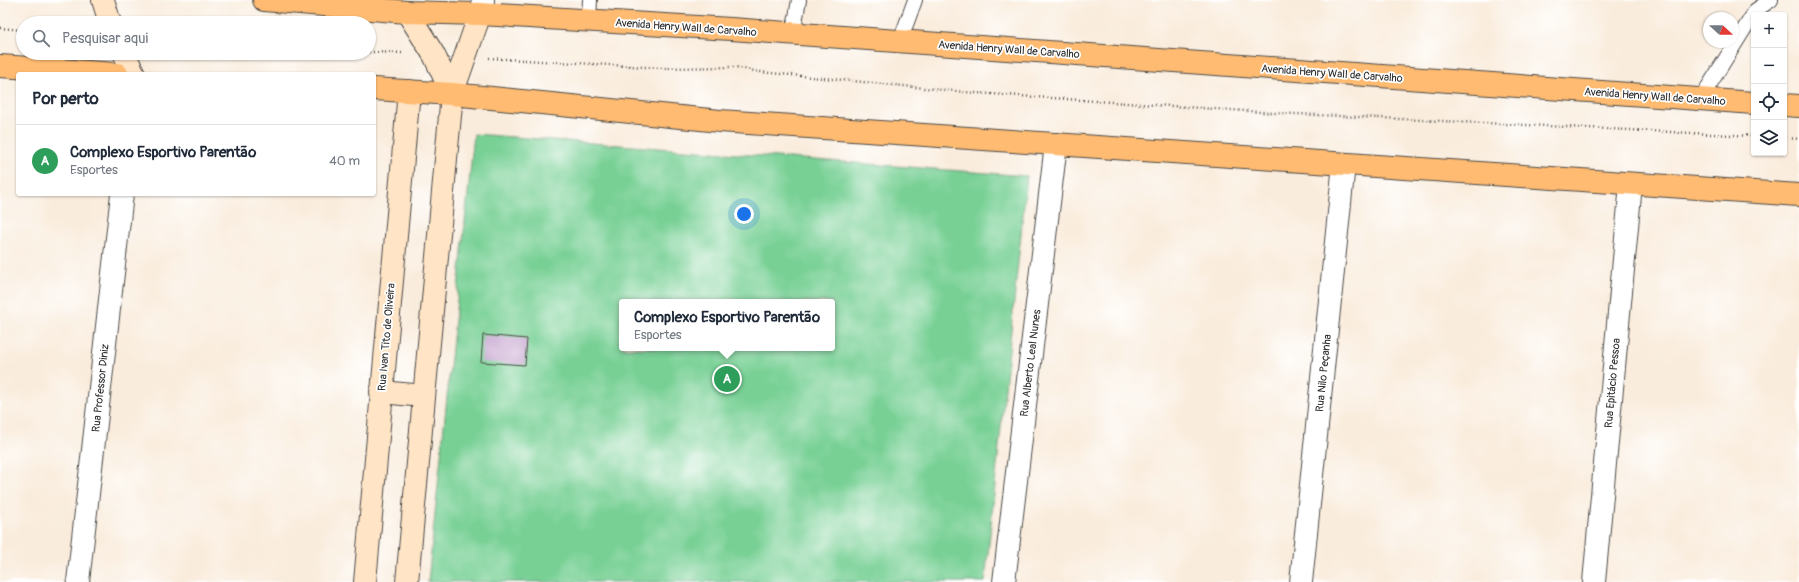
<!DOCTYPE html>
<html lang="pt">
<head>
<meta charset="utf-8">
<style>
	:root { --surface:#fff; --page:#f2f2f3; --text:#1f2937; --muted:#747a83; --line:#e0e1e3; --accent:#b45309 }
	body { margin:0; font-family:Pangolin,sans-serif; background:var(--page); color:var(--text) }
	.controls { position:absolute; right:12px; top:12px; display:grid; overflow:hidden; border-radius:4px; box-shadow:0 1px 3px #0004 }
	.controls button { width:36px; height:36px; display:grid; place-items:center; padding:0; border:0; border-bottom:1px solid var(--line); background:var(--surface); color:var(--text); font:20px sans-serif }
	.compass { position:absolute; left:1703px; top:12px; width:36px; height:36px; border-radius:50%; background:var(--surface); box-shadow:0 1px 3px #0004; rotate:111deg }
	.you { position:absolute; left:744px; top:214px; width:14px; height:14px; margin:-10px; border:3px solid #fff; border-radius:50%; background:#1a73e8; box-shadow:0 0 0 6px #1a73e833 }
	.badge { display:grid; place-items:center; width:26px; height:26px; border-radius:50%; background:var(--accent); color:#fff; font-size:13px; font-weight:700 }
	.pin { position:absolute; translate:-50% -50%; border:2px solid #fff; box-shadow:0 1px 4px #0006 }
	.popup { position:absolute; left:619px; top:299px; width:216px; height:52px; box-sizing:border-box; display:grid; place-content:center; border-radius:4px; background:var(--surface); filter:drop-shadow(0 1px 3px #0005); font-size:13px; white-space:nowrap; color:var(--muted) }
	.popup b { font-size:15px; color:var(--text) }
	.popup::after { content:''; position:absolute; left:50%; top:100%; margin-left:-8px; border:8px solid transparent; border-top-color:var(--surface) }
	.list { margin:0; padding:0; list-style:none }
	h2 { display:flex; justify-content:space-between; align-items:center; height:52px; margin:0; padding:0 16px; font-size:17px }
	h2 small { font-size:13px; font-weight:400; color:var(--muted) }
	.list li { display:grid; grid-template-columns:26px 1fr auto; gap:12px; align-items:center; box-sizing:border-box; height:72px; padding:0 16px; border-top:1px solid var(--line) }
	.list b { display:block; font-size:15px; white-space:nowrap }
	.list p { margin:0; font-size:13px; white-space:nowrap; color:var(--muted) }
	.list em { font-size:13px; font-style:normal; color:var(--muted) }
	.icon { flex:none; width:22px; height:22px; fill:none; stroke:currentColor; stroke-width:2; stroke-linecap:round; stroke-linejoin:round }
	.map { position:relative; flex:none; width:1799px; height:582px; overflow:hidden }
	.search { position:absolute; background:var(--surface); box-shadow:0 1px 3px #0004; left:16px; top:16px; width:360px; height:44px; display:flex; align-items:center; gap:10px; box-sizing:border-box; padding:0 14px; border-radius:22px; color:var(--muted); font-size:15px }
	.panel { position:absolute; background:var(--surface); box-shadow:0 1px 3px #0004; left:16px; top:72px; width:360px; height:124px; border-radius:4px }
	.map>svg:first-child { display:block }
	.green { fill:#78d095; stroke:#527e60; fill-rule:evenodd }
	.building { fill:#c6a5cf }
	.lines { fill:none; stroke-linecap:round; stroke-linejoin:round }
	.lane-casing { stroke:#4a4846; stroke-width:16 }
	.street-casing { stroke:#4a4846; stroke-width:24 }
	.secondary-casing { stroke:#4a4846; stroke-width:24 }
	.primary-casing { stroke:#4a4846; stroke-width:24 }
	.path { stroke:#4a4846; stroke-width:2.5; stroke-dasharray:1 3; stroke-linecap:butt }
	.lane { stroke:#fff; stroke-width:14 }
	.street { stroke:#fff; stroke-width:22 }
	.secondary { stroke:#ffe4c6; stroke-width:22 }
	.primary { stroke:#ffbb71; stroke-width:22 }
	.labels { text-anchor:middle; stroke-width:3.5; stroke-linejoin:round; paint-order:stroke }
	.street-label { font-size:11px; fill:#2b2b2b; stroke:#fff }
</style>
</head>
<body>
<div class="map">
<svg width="1799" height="582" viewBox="0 0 1799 582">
	<rect width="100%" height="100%" fill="#fff"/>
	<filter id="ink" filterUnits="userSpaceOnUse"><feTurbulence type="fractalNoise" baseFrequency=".025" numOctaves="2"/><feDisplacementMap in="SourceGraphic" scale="8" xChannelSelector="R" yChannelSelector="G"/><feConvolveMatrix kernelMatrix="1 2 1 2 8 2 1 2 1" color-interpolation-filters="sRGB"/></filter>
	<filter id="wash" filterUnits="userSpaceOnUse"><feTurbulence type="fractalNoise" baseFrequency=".012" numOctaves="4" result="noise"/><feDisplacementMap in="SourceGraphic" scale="16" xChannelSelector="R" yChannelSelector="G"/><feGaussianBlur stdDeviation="0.9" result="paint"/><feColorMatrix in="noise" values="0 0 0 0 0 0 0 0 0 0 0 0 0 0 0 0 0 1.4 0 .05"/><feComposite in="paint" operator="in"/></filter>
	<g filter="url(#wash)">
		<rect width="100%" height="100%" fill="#f9ecdc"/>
		<!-- green -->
		<path class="green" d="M 474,134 L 1027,176 L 985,582 L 428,582 ZM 622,302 L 832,302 L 832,348 L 622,348 Z"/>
		<g id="blocks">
			<!-- building -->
			<polygon class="building" points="483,335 527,339 525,365 481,362"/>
		</g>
	</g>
	<g filter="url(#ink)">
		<use href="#blocks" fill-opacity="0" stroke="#4a4846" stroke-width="1"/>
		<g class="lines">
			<defs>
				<g id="lane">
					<polyline points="589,20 590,0"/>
					<polyline points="793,34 799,0"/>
					<polyline points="900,41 915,0"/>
					<polyline points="1700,100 1756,10 1771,0"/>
				</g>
				<g id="street">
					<polyline points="480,14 483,0"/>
					<polyline points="78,582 122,194"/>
					<polyline points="1004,582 1056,144"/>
					<polyline points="1301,582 1344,164"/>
					<polyline points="1594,582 1631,184"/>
				</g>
				<g id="secondary">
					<polyline points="103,0 110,23"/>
					<polyline points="407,12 434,55 452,94"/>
					<polyline points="124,53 134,74"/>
					<polyline points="381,392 424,396"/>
					<polyline points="365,582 409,91"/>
					<polyline points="407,582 452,94 480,14"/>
				</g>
				<g id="primary">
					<polyline points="264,0 407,12 480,14 731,29 1754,103"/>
					<polyline points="0,66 117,74"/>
					<polyline points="374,89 452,94 720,121 1799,195"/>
					<polyline points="1784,105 1799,106"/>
				</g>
			</defs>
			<!-- lane casing -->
			<use href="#lane" class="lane-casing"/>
			<!-- street casing -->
			<use href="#street" class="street-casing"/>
			<!-- secondary casing -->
			<use href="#secondary" class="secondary-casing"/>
			<!-- primary casing -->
			<use href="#primary" class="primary-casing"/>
			<!-- path -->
			<g class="path">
				<polyline points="0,28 23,30"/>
				<polyline points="369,52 404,53"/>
				<polyline points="489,58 663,68 735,67 760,72 976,93 1276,113 1754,136"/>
				<polyline points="1784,138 1799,139"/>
			</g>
			<!-- lane -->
			<use href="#lane" class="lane"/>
			<!-- street -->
			<use href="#street" class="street"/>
			<!-- secondary -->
			<use href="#secondary" class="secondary"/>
			<!-- primary -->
			<use href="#primary" class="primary"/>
		</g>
	</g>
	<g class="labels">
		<!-- street labels -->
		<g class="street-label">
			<text transform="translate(686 27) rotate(4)" y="4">Avenida Henry Wall de Carvalho</text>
			<text transform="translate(1009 49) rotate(4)" y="4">Avenida Henry Wall de Carvalho</text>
			<text transform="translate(1332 73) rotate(4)" y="4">Avenida Henry Wall de Carvalho</text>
			<text transform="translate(1655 96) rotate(4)" y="4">Avenida Henry Wall de Carvalho</text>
			<text transform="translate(386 337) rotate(-85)" y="4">Rua Ivan Tito de Oliveira</text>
			<text transform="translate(1030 363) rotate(-83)" y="4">Rua Alberto Leal Nunes</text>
			<text transform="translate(1323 373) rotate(-84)" y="4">Rua Nilo Peçanha</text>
			<text transform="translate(1612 383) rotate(-85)" y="4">Rua Epitácio Pessoa</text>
			<text transform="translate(100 388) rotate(-84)" y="4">Rua Professor Diniz</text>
		</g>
	</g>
</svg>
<div class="controls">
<button>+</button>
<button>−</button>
<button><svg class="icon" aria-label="locate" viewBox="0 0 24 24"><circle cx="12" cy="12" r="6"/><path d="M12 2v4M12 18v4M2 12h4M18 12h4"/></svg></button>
<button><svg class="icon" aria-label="layers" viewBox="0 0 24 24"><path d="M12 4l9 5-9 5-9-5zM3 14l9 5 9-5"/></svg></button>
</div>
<svg class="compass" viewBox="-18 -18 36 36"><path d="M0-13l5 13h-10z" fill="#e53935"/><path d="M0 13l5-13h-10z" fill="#747a83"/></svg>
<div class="you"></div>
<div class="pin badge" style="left:727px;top:379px;background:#2e9e5b">A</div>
<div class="popup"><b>Complexo Esportivo Parentão</b>Esportes</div>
<div class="search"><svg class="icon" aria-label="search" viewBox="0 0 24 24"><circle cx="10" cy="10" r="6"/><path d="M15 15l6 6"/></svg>Pesquisar aqui</div>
<section class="panel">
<h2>Por perto<small></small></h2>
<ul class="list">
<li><span class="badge" style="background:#2e9e5b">A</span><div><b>Complexo Esportivo Parentão</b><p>Esportes</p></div><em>40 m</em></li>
</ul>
</section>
</div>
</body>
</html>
